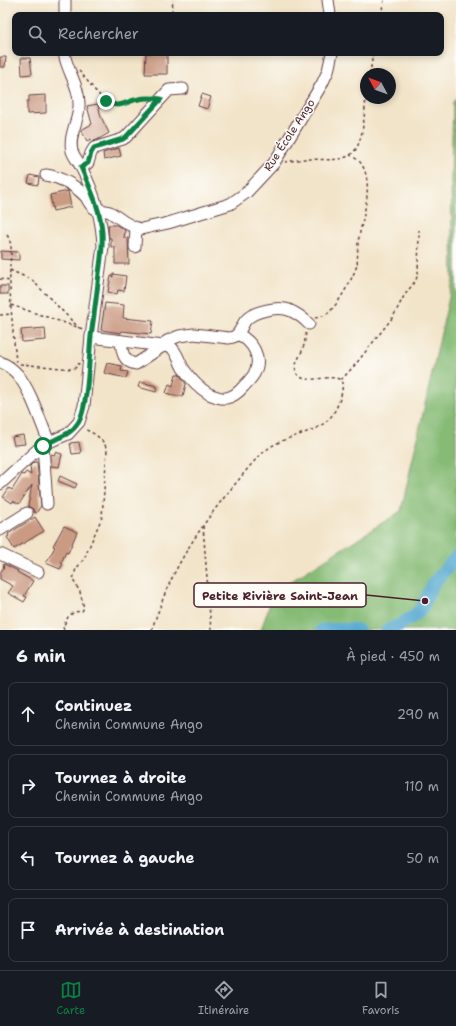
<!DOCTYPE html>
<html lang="fr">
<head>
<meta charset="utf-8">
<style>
	:root { --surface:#171b24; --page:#242831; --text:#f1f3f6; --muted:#9ea1a6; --line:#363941; --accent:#0b8043 }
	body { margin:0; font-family:"Shantell Sans",sans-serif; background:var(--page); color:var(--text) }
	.compass { position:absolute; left:360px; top:68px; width:36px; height:36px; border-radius:50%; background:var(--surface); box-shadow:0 2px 6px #0003; rotate:311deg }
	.stop { position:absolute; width:12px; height:12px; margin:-9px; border:3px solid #0b8043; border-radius:50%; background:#fff }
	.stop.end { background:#0b8043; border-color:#fff; box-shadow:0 1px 4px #0008 }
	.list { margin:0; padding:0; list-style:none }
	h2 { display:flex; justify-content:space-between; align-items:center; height:52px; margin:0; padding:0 16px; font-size:17px }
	h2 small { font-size:13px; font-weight:400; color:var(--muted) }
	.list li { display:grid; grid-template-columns:26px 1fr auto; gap:12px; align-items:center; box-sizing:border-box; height:64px; margin:0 8px 8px; padding:0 8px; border:1px solid var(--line); border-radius:8px }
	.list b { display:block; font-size:15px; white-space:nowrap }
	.list p { margin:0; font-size:13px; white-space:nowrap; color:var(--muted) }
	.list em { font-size:13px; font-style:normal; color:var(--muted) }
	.icon { flex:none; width:22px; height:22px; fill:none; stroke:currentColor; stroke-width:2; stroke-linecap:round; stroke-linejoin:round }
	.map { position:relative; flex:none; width:456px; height:630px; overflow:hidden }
	.search { position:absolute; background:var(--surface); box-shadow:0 2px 6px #0003; left:12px; right:12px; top:12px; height:44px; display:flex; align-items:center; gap:10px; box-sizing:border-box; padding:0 14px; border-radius:8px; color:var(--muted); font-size:15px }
	.sheet { height:340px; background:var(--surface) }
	nav { display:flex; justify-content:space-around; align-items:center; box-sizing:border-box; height:56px; border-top:1px solid var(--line); background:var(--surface); font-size:11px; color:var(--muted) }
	nav a { display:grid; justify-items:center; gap:2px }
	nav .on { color:var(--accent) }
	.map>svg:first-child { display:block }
	.forest { fill:#86bb76; stroke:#686d50 }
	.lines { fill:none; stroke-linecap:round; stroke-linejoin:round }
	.river { stroke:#54a8d0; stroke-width:13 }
	.building { fill:#ca9a83 }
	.minor-casing { stroke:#633d43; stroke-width:13 }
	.path { stroke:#633d43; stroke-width:1.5; stroke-dasharray:3 3; stroke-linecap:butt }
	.minor { stroke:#fff; stroke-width:11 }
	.route { stroke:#0b8043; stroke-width:5 }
	.labels { text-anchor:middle; stroke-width:3; stroke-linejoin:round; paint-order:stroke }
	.street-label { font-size:11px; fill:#4a1f2b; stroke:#fdfcf7 }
	.leader { fill:none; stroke:#4a1f2b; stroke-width:1.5 }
	.callout-dot { fill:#4a1f2b; stroke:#fdfcf7; stroke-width:1.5 }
	.callout { fill:#fdfcf7; stroke:#4a1f2b; stroke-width:1.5 }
	.callout-label { font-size:12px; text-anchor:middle; font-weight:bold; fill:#4a1f2b }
</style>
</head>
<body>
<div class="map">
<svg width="456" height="630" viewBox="0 0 456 630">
	<rect width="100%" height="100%" fill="#fdfcf7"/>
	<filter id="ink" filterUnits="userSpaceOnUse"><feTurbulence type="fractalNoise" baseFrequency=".025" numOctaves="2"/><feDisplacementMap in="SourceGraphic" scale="8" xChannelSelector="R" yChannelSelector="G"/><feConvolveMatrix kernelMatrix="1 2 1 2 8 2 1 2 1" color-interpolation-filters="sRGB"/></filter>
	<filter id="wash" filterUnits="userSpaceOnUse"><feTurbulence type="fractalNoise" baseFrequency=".012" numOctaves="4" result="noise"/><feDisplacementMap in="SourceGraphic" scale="16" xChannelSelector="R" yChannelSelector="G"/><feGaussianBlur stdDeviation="0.9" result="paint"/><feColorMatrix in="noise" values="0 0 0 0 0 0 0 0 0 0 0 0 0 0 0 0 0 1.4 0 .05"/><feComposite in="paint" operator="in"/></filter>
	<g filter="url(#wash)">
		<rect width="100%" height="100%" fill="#f2e4c9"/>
		<!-- forest -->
		<polygon class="forest" points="456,98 456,630 261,630 274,592 401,511 453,280 451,181 453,102"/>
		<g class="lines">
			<!-- river -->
			<g class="river">
				<polyline points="322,630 339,629 358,630"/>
				<polyline points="387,630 398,626 414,616 421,609 433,584 456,557"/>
			</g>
		</g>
		<g id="blocks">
			<!-- building -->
			<g class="building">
				<polygon points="146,53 167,53 167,74 145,74"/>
				<polygon points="0,57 6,57 5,67 0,67"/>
				<polygon points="21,58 30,58 32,74 22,75"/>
				<polygon points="202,94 211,97 207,109 198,106"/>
				<polygon points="46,95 46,113 27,114 27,101 29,101 29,96"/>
				<polygon points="98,104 101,117 109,133 97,140 93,141 91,139 87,141 81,130 92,124 87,106"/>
				<polygon points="119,148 121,156 104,160 103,153"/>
				<polygon points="30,175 39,177 38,185 28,183"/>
				<polygon points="68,191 71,207 53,211 50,195"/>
				<polygon points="108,225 116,225 125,230 124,238 128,238 129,264 115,264 115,247 111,247 111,238 109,238"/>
				<polygon points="1,251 19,252 19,260 1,259"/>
				<polygon points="113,274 126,276 124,291 118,290 117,294 108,292 111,276 113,277"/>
				<rect x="0" y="286" width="8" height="8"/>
				<polygon points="105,303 124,305 123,318 153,321 151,334 121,331 121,333 101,330"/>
				<polygon points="45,328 46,340 22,342 21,330"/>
				<polygon points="107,363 122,366 121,371 128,372 126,378 104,373"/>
				<polygon points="176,374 180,375 186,384 183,396 175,396 166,393 169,384 173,386"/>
				<polygon points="140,382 157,386 156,392 138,387"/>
				<polygon points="23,435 25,444 14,445 12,437"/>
				<polygon points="79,442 81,453 72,454 70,443"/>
				<polygon points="55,452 62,454 59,467 51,466 51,454 55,455"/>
				<polygon points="34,462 37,462 41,506 36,513 34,512 33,509 28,506 32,485 19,504 13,501 12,503 3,497 9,488 12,490 22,474 24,475 26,472 31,475 30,466"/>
				<polygon points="60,476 77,484 75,488 58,481"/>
				<polygon points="35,517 44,531 14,549 7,537 9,536 8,534"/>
				<polygon points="64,526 77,532 68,553 66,552 61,563 63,564 60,569 46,563 55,547 53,546"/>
				<polygon points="4,564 18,571 17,572 33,581 24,596 27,597 24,602 8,593 13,586 0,579 0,573 4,567 3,566"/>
			</g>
		</g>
	</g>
	<g filter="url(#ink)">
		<use href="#blocks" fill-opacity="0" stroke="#633d43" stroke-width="1"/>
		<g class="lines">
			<defs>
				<g id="minor">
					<polyline points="65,0 65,15"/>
					<polyline points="328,0 330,15"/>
					<polyline points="81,167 88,163 91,153 94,148 123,139 126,137 169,90 183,89"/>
					<path d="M 46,175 C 63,178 75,185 86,197 C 88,201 90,205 94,208 L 110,212 L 126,223 L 134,227 L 141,229 L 168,223 L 230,204 L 246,193 L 274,163 L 322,84 L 328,71 L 332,53"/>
					<polyline points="135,247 136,228"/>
					<path d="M 91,337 L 171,347 C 177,352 179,361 183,368 C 189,377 199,388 209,394 C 214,396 221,399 226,398 C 234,397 239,392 244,386 C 247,383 251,379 254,374 C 263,358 253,342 238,334"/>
					<path d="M 121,341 C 122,352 123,362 136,364 L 163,346 L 167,341 L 179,336 L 194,334 L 229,338 C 239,337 240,329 245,321 C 253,311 280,305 291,311 C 298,314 304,319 309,324"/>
					<path d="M 0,362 C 7,365 13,369 18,375 C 32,393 40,421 49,442"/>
					<polyline points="43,446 47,504"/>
					<path d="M 0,484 L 37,450 L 49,442 L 68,434 L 79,422 L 84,406 L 91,337 L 103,246 C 102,218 94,192 81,167 C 78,161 74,157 72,151 C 68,136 79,120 79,106 C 80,87 67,71 64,53"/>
					<polyline points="0,530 27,513"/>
					<polyline points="0,554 38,572"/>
				</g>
			</defs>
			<!-- minor casing -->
			<use href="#minor" class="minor-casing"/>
			<!-- path -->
			<g class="path">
				<polyline points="166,15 172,11 173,0"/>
				<polyline points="381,15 384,0"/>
				<path d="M 79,71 C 88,80 105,108 118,105 C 130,103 137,99 149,98"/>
				<polyline points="370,74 373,53"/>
				<path d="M 285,162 C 291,161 297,160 304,159 C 319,158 346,165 356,149 C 364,135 364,114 366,98"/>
				<path d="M 7,235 C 13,244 11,254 10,265 C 9,297 13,330 16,362"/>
				<polyline points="10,270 32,280 79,328"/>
				<polyline points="0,279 10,281"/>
				<polyline points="11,305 83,329"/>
				<polyline points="0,315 11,314"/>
				<path d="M 315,318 C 320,317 325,316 329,312 C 338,305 354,276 357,265 C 358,256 357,246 359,237 C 363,216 375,181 360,162 C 357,159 353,157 350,155"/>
				<polyline points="20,364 72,369 77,367 79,363"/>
				<polyline points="341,380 355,365 393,317 404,296 416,280 418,273 419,230"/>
				<polyline points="203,526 211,630"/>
				<path d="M 64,630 L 63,627 L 68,617 L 74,612 L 82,611 L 84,608 L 80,592 L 73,580 L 74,575 L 76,569 L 84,559 L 102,517 L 107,450 C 104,439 94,433 84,429"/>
				<path d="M 152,630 C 154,622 157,615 160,607 C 176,561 205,520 236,483 C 246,471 256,457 269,448 C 287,435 315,434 329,419 C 336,412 346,389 341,380 C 330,373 307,385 298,375 C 291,367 301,356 303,348 C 305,343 305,338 306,332"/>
			</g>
			<!-- minor -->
			<use href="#minor" class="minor"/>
		</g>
	</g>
	<g class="lines" filter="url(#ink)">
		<!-- route -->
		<path class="route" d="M 43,446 C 55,438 70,436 78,423 C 88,408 89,356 91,336 C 94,315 97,294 99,273 C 101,260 103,247 102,233 C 101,210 90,188 81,167 L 88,163 L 91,153 L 94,148 L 123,139 L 126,137 L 161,99 C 154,98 146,97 139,99 C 125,101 120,110 106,101"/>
	</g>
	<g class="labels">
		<!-- street labels -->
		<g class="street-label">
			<text transform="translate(289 135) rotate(-57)" y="4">Rue École Ango</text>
		</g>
	</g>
	<!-- callouts -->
	<path class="leader" d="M425 601L366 595"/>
	<circle class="callout-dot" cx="425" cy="601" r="4"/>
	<rect class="callout" x="194" y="583" width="172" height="24" rx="4"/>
	<g class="callout-label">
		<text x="280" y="600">Petite Rivière Saint-Jean</text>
	</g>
</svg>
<svg class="compass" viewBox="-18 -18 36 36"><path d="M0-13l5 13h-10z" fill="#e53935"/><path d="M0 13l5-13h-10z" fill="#9ea1a6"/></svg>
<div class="stop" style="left:43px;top:446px"></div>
<div class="stop end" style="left:106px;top:101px"></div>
<div class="search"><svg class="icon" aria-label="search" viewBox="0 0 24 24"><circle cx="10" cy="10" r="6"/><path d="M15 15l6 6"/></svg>Rechercher</div>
</div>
<section class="sheet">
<h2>6 min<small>À pied · 450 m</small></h2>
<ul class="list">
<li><svg class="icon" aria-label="ahead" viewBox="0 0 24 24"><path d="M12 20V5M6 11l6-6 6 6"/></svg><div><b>Continuez</b><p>Chemin Commune Ango</p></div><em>290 m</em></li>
<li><svg class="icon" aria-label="right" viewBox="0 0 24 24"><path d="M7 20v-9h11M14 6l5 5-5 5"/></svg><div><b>Tournez à droite</b><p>Chemin Commune Ango</p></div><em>110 m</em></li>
<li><svg class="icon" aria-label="left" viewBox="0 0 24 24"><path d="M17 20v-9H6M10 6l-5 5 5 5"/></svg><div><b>Tournez à gauche</b></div><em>50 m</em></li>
<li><svg class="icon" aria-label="arrive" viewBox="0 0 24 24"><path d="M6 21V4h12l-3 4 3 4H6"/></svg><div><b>Arrivée à destination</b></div></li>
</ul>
</section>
<nav>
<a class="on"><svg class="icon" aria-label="map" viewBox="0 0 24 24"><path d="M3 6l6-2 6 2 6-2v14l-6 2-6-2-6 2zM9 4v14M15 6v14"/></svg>Carte</a>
<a><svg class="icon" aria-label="directions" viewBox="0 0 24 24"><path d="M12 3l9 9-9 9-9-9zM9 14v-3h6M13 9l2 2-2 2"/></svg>Itinéraire</a>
<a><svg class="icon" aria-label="saved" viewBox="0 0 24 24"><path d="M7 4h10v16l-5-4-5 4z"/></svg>Favoris</a>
</nav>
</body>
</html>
